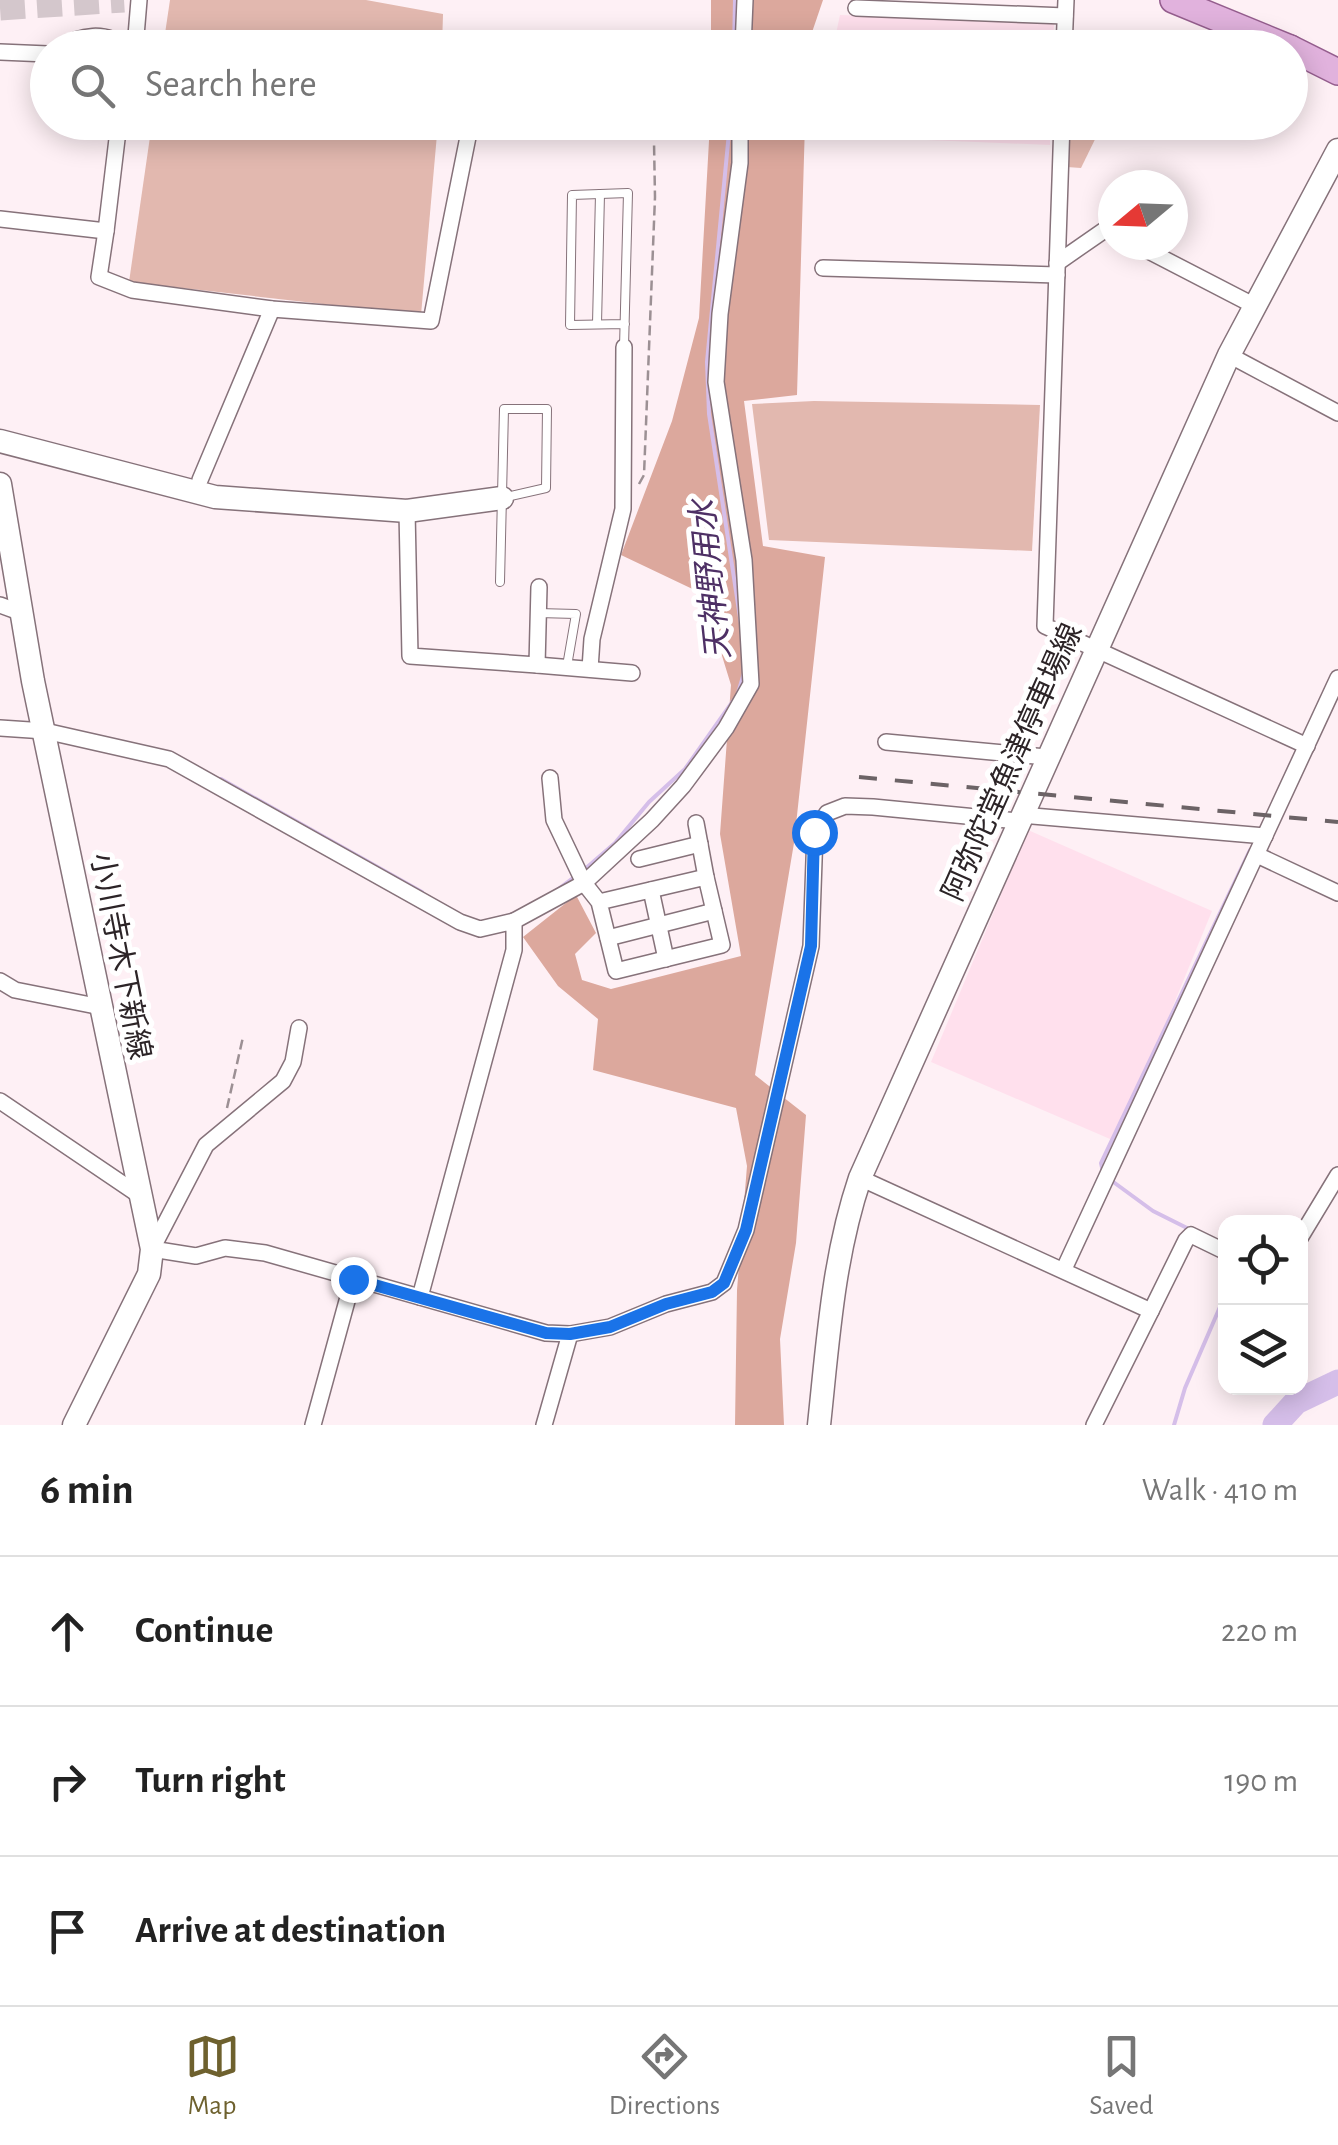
<!DOCTYPE html>
<html lang="en">
<head>
<meta charset="utf-8">
<style>
	:root { --surface:#fff; --page:#f2f2f2; --text:#222; --muted:#767676; --line:#e0e0e0; --accent:#6e612e }
	body { margin:0; font-family:"Alegreya Sans","Noto Sans JP",sans-serif; background:var(--page); color:var(--text) }
	.controls { position:absolute; right:30px; bottom:30px; display:grid; overflow:hidden; border-radius:20px; box-shadow:0 5px 25px #0003 }
	.controls button { width:90px; height:90px; display:grid; place-items:center; padding:0; border:0; border-bottom:2px solid var(--line); background:var(--surface); color:var(--text); font:50px sans-serif }
	.compass { position:absolute; left:1098px; top:170px; width:90px; height:90px; border-radius:50%; background:var(--surface); box-shadow:0 5px 25px #0003; rotate:251deg }
	.stop { position:absolute; width:30px; height:30px; margin:-22px; border:8px solid #1a73e8; border-radius:50%; background:#fff }
	.stop.end { background:#1a73e8; border-color:#fff; box-shadow:0 2px 10px #0008 }
	.list { margin:0; padding:0; list-style:none }
	h2 { display:flex; justify-content:space-between; align-items:center; height:130px; margin:0; padding:0 40px; font-size:42px }
	h2 small { font-size:32px; font-weight:400; color:var(--muted) }
	.list li { display:grid; grid-template-columns:65px 1fr auto; gap:30px; align-items:center; box-sizing:border-box; height:150px; padding:0 40px; border-top:2px solid var(--line) }
	.list b { display:block; font-size:38px; white-space:nowrap }
	.list em { font-size:32px; font-style:normal; color:var(--muted) }
	.icon { flex:none; width:55px; height:55px; fill:none; stroke:currentColor; stroke-width:2; stroke-linecap:round; stroke-linejoin:round }
	.map { position:relative; flex:none; width:1338px; height:1425px; overflow:hidden }
	.search { position:absolute; background:var(--surface); box-shadow:0 5px 25px #0003; left:30px; right:30px; top:30px; height:110px; display:flex; align-items:center; gap:25px; box-sizing:border-box; padding:0 35px; border-radius:55px; color:var(--muted); font-size:38px }
	.sheet { height:580px; background:var(--surface) }
	nav { display:flex; justify-content:space-around; align-items:center; box-sizing:border-box; height:140px; border-top:2px solid var(--line); background:var(--surface); font-size:28px; color:var(--muted) }
	nav a { display:grid; justify-items:center; gap:5px }
	nav .on { color:var(--accent) }
	.map>svg:first-child { display:block }
	.built { fill:#ffe0ed }
	.green { fill:#e2b8af }
	.forest { fill:#dca89d }
	.lines { fill:none; stroke-linecap:round; stroke-linejoin:round }
	.stream { stroke:#d5bee9; stroke-width:4 }
	.river { stroke:#d5bee9; stroke-width:25 }
	.primary-tunnel { stroke:#d4c7cc; stroke-width:25; stroke-dasharray:25 12; stroke-linecap:butt }
	.lane-casing { stroke:#86727a; stroke-width:10 }
	.street-casing { stroke:#86727a; stroke-width:18 }
	.secondary-casing { stroke:#86727a; stroke-width:25 }
	.primary-casing { stroke:#955e8e; stroke-width:28 }
	.path { stroke:#9c9094; stroke-width:2.5; stroke-dasharray:10 5; stroke-linecap:butt }
	.lane { stroke:#fff; stroke-width:8 }
	.street { stroke:#fff; stroke-width:15 }
	.secondary { stroke:#fff; stroke-width:22 }
	.primary { stroke:#e1b2dd; stroke-width:25 }
	.rail { stroke:#6c6366; stroke-width:4; stroke-dasharray:18 18; stroke-linecap:butt }
	.route { stroke:#1a73e8; stroke-width:12 }
	.labels { text-anchor:middle; stroke-width:10; stroke-linejoin:round; paint-order:stroke }
	.street-label { font-size:30px; fill:#2c2427; stroke:#fff }
	.water-label { font-size:32px; font-style:italic; fill:#4e3065; stroke:#fff }
</style>
</head>
<body>
<div class="map">
<svg width="1338" height="1425" viewBox="0 0 1338 1425">
	<rect width="100%" height="100%" fill="#fef0f5"/>
	<!-- built -->
	<g class="built">
		<polygon points="840,15 1054,23 1053,47 833,48"/>
		<polygon points="829,123 1050,123 1050,145 829,136"/>
		<polygon points="1028,830 1212,911 1117,1142 931,1062"/>
	</g>
	<!-- green -->
	<g class="green">
		<polygon points="170,0 366,0 443,14 442,47 163,47"/>
		<polygon points="152,123 438,123 421,315 129,282"/>
		<polygon points="1069,123 1103,123 1081,168 1067,167"/>
		<polygon points="814,401 1040,405 1032,551 769,540 752,404"/>
	</g>
	<!-- forest -->
	<g class="forest">
		<polygon points="711,0 823,0 807,47 711,48"/>
		<polygon points="710,123 805,123 797,395 744,401 763,546 825,557 794,843 755,1075 806,1115 796,1243 780,1339 784,1425 735,1425 737,1290 747,1166 736,1108 593,1070 598,1019 558,986 523,937 576,895 596,933 575,954 582,980 611,989 741,956 720,834 731,685 703,594 621,555 672,421 699,318"/>
	</g>
	<g class="lines">
		<!-- stream -->
		<g class="stream">
			<polyline points="734,48 735,0"/>
			<polyline points="730,122 707,362 709,414 741,624"/>
			<polyline points="738,693 744,673"/>
			<polyline points="221,779 422,892"/>
			<polyline points="585,869 615,843 649,802 685,769 733,701"/>
			<polyline points="557,890 577,875"/>
			<polyline points="1103,1172 1101,1163 1250,850"/>
			<polyline points="1112,1181 1153,1211 1189,1229"/>
			<polyline points="1174,1425 1185,1388 1226,1293"/>
		</g>
		<!-- river -->
		<polyline class="river" points="1275,1425 1296,1402 1338,1382"/>
		<!-- primary-tunnel -->
		<polyline class="primary-tunnel" points="0,8 124,0"/>
		<defs>
			<g id="lane">
				<polyline points="597,324 600,194"/>
				<polyline points="624,347 628,193 572,195 570,325 625,324"/>
				<polyline points="500,582 504,409 547,409 546,488 506,497"/>
				<polyline points="538,613 576,614 567,666"/>
			</g>
			<g id="street">
				<polyline points="856,8 1065,16"/>
				<path d="M 59,48 C 80,35 106,30 125,48"/>
				<polyline points="135,48 139,0"/>
				<polyline points="743,48 745,0"/>
				<polyline points="1064,48 1066,0"/>
				<polyline points="0,52 48,54"/>
				<polyline points="1062,122 1045,626 1307,746"/>
				<polyline points="0,219 106,231 117,139 122,122"/>
				<polyline points="106,231 99,277 132,290 272,309 431,321 471,122"/>
				<polyline points="1137,245 1255,306"/>
				<polyline points="1057,263 1106,229 1113,233"/>
				<polyline points="823,268 1057,275"/>
				<polyline points="1229,355 1338,413"/>
				<polyline points="200,480 272,309"/>
				<polyline points="407,511 410,656 537,665 539,587"/>
				<polyline points="0,605 22,613"/>
				<polyline points="537,665 632,673"/>
				<polyline points="590,669 592,639 623,509 624,347"/>
				<polyline points="0,728 45,731 169,759 460,922 480,929 514,921 514,950 420,1297"/>
				<polyline points="886,742 1046,757"/>
				<polyline points="1021,815 1265,836"/>
				<polyline points="696,823 706,877"/>
				<polyline points="1257,855 1338,893"/>
				<polyline points="639,859 700,844"/>
				<polyline points="651,890 666,959"/>
				<polyline points="599,902 706,877 722,945 616,971 599,902 584,883 652,820 683,786 726,728 751,684 744,560 716,382 720,314 740,163 740,122"/>
				<polyline points="514,921 584,883 554,820 550,778"/>
				<polyline points="608,938 714,911"/>
				<polyline points="0,981 15,990 101,1007"/>
				<polyline points="299,1028 293,1062 283,1081 206,1145 152,1249 196,1256 225,1248 265,1253 546,1333 570,1334 610,1327 666,1304 712,1292 724,1283 746,1230 811,946 815,832 827,813 845,806 873,807 1018,821"/>
				<polyline points="0,1101 139,1195"/>
				<polyline points="860,1178 1151,1311 1094,1425"/>
				<polyline points="1300,1238 1338,1175"/>
				<polyline points="1064,1269 1338,678"/>
				<polyline points="1151,1311 1186,1240 1191,1235 1226,1252"/>
				<polyline points="313,1425 353,1279"/>
				<polyline points="544,1425 570,1334"/>
			</g>
			<g id="secondary">
				<polyline points="0,441 215,497 407,511 502,498"/>
				<polyline points="0,484 33,681 152,1249 149,1274 74,1425"/>
				<path d="M 819,1425 C 828,1341 833,1258 860,1178 L 1229,355 L 1338,150"/>
			</g>
			<g id="primary">
				<polyline points="1173,0 1290,48"/>
				<polyline points="1290,48 1338,72"/>
			</g>
		</defs>
		<!-- lane casing -->
		<use href="#lane" class="lane-casing"/>
		<!-- street casing -->
		<use href="#street" class="street-casing"/>
		<!-- secondary casing -->
		<use href="#secondary" class="secondary-casing"/>
		<!-- primary casing -->
		<use href="#primary" class="primary-casing"/>
		<!-- path -->
		<g class="path">
			<polyline points="639,484 644,475 655,197 654,142"/>
			<polyline points="227,1108 243,1037"/>
		</g>
		<!-- lane -->
		<use href="#lane" class="lane"/>
		<!-- street -->
		<use href="#street" class="street"/>
		<!-- secondary -->
		<use href="#secondary" class="secondary"/>
		<!-- primary -->
		<use href="#primary" class="primary"/>
		<!-- rail -->
		<polyline class="rail" points="859,777 1338,822"/>
	</g>
	<g class="lines">
		<!-- route -->
		<polyline class="route" points="353,1279 546,1333 570,1334 610,1327 666,1304 712,1292 724,1283 746,1230 811,946 814,832"/>
	</g>
	<g class="labels">
		<!-- street labels -->
		<g class="street-label">
			<text transform="translate(1012 762) rotate(-66)" y="10">阿弥陀堂魚津停車場線</text>
			<text transform="translate(121 956) rotate(79)" y="10">小川寺木下新線</text>
		</g>
		<!-- water labels -->
		<g class="water-label">
			<text transform="translate(710 580) rotate(-96)" y="11">天神野用水</text>
		</g>
	</g>
</svg>
<div class="controls">
<button><svg class="icon" aria-label="locate" viewBox="0 0 24 24"><circle cx="12" cy="12" r="6"/><path d="M12 2v4M12 18v4M2 12h4M18 12h4"/></svg></button>
<button><svg class="icon" aria-label="layers" viewBox="0 0 24 24"><path d="M12 4l9 5-9 5-9-5zM3 14l9 5 9-5"/></svg></button>
</div>
<svg class="compass" viewBox="-18 -18 36 36"><path d="M0-13l5 13h-10z" fill="#e53935"/><path d="M0 13l5-13h-10z" fill="#767676"/></svg>
<div class="stop" style="left:814px;top:832px"></div>
<div class="stop end" style="left:353px;top:1279px"></div>
<div class="search"><svg class="icon" aria-label="search" viewBox="0 0 24 24"><circle cx="10" cy="10" r="6"/><path d="M15 15l6 6"/></svg>Search here</div>
</div>
<section class="sheet">
<h2>6 min<small>Walk · 410 m</small></h2>
<ul class="list">
<li><svg class="icon" aria-label="ahead" viewBox="0 0 24 24"><path d="M12 20V5M6 11l6-6 6 6"/></svg><div><b>Continue</b></div><em>220 m</em></li>
<li><svg class="icon" aria-label="right" viewBox="0 0 24 24"><path d="M7 20v-9h11M14 6l5 5-5 5"/></svg><div><b>Turn right</b></div><em>190 m</em></li>
<li><svg class="icon" aria-label="arrive" viewBox="0 0 24 24"><path d="M6 21V4h12l-3 4 3 4H6"/></svg><div><b>Arrive at destination</b></div></li>
</ul>
</section>
<nav>
<a class="on"><svg class="icon" aria-label="map" viewBox="0 0 24 24"><path d="M3 6l6-2 6 2 6-2v14l-6 2-6-2-6 2zM9 4v14M15 6v14"/></svg>Map</a>
<a><svg class="icon" aria-label="directions" viewBox="0 0 24 24"><path d="M12 3l9 9-9 9-9-9zM9 14v-3h6M13 9l2 2-2 2"/></svg>Directions</a>
<a><svg class="icon" aria-label="saved" viewBox="0 0 24 24"><path d="M7 4h10v16l-5-4-5 4z"/></svg>Saved</a>
</nav>
</body>
</html>
